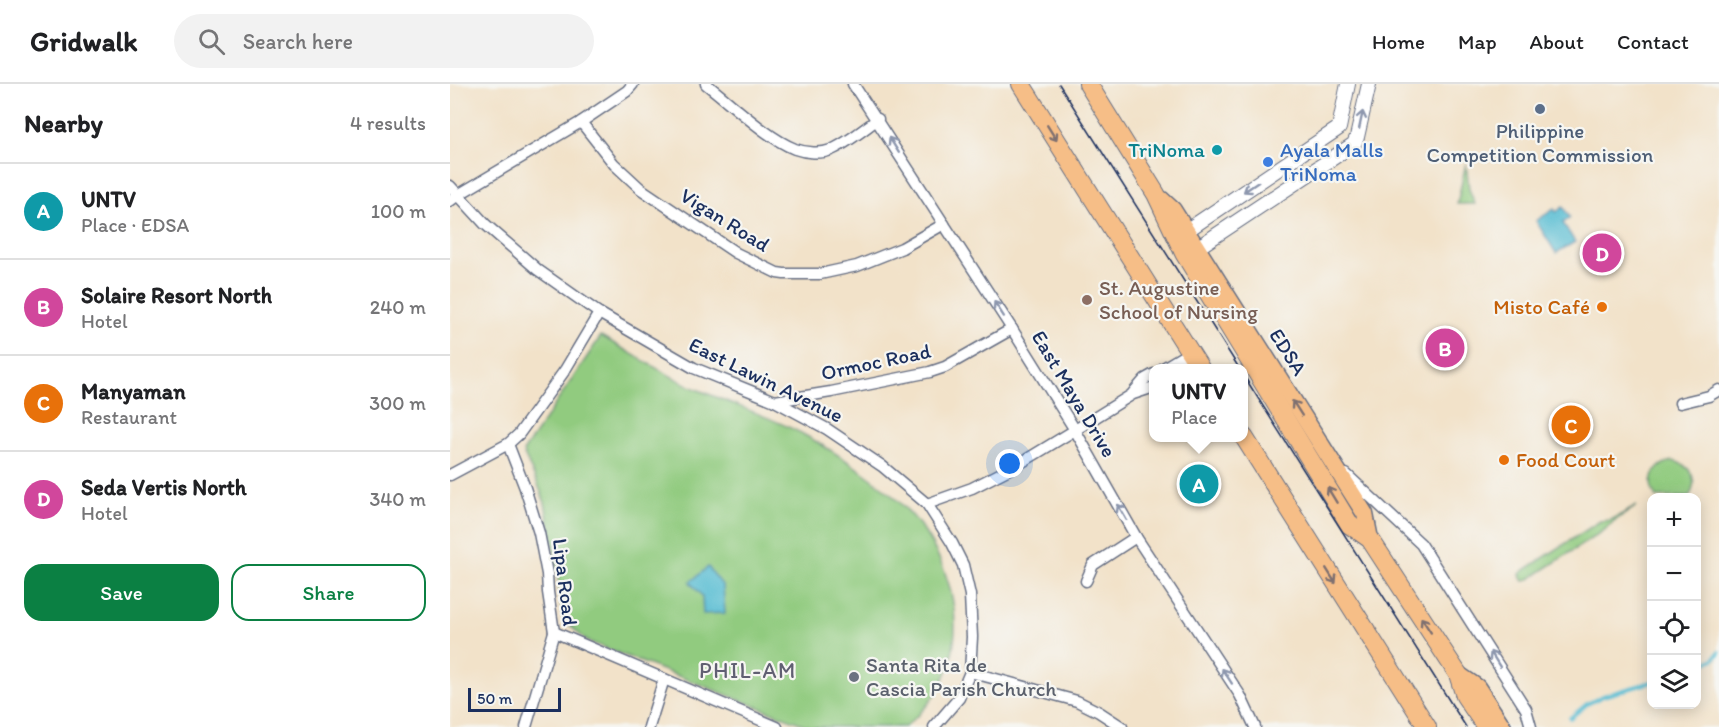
<!DOCTYPE html>
<html lang="en">
<head>
<meta charset="utf-8">
<style>
	:root { --surface:#fff; --page:#f2f2f2; --text:#202124; --muted:#757577; --line:#e0e0e0; --accent:#0b8043 }
	body { margin:0; font-family:Itim,sans-serif; background:var(--page); color:var(--text) }
	.controls { position:absolute; right:18px; bottom:18px; display:grid; overflow:hidden; border-radius:12px; box-shadow:0 3px 15px #0003 }
	.controls button { width:54px; height:54px; display:grid; place-items:center; padding:0; border:0; border-bottom:2px solid var(--line); background:var(--surface); color:var(--text); font:30px sans-serif }
	.scale { position:absolute; left:18px; bottom:15px; width:93px; box-sizing:border-box; padding-left:6px; border:3px solid #1b2f5e; border-top:0; font-size:16px; line-height:21px; white-space:nowrap; color:#1b2f5e; -webkit-text-stroke:4px #f6f6f2; paint-order:stroke }
	.you { position:absolute; left:560px; top:380px; width:21px; height:21px; margin:-15px; border:4px solid #fff; border-radius:50%; background:#1a73e8; box-shadow:0 0 0 9px #1a73e833 }
	.badge { display:grid; place-items:center; width:39px; height:39px; border-radius:50%; background:var(--accent); color:#fff; font-size:20px; font-weight:700 }
	.pin { position:absolute; translate:-50% -50%; border:3px solid #fff; box-shadow:0 2px 6px #0006 }
	.popup { position:absolute; left:699px; top:280px; width:99px; height:78px; box-sizing:border-box; display:grid; place-content:center; border-radius:12px; background:var(--surface); filter:drop-shadow(0 2px 4px #0005); font-size:20px; white-space:nowrap; color:var(--muted) }
	.popup b { font-size:22px; color:var(--text) }
	.popup::after { content:''; position:absolute; left:50%; top:100%; margin-left:-12px; border:12px solid transparent; border-top-color:var(--surface) }
	.list { margin:0; padding:0; list-style:none }
	h2 { display:flex; justify-content:space-between; align-items:center; height:78px; margin:0; padding:0 24px; font-size:26px }
	h2 small { font-size:20px; font-weight:400; color:var(--muted) }
	.list li { display:grid; grid-template-columns:39px 1fr auto; gap:18px; align-items:center; box-sizing:border-box; height:96px; padding:0 24px; border-top:2px solid var(--line) }
	.list b { display:block; font-size:22px; white-space:nowrap }
	.list p { margin:0; font-size:20px; white-space:nowrap; color:var(--muted) }
	.list em { font-size:20px; font-style:normal; color:var(--muted) }
	.actions { display:flex; gap:12px; padding:18px 24px }
	.actions a { flex:1; padding:14px 0; border:2px solid var(--accent); border-radius:18px; text-align:center; font-size:21px; color:var(--accent) }
	.actions .main { background:var(--accent); color:#fff }
	.icon { flex:none; width:33px; height:33px; fill:none; stroke:currentColor; stroke-width:2; stroke-linecap:round; stroke-linejoin:round }
	.map { position:relative; flex:none; width:1269px; height:643px; overflow:hidden }
	header { display:flex; align-items:center; gap:36px; box-sizing:border-box; height:84px; padding:0 30px; background:var(--surface); border-bottom:2px solid var(--line) }
	header strong { font-size:28px }
	nav { display:flex; gap:33px; margin-inline-start:auto; font-size:21px }
	.search { width:420px; height:54px; background:var(--page); display:flex; align-items:center; gap:15px; box-sizing:border-box; padding:0 21px; border-radius:33px; color:var(--muted); font-size:22px }
	main { display:flex }
	aside { flex:1; background:var(--surface) }
	.map>svg:first-child { display:block }
	.green { fill:#91cb7f; stroke:#567d6e; stroke-width:1.5 }
	.water { fill:#54bcd2; stroke:#387698; stroke-width:1.5 }
	.lines { fill:none; stroke-linecap:round; stroke-linejoin:round }
	.stream { stroke:#54bcd2; stroke-width:4 }
	.minor-casing { stroke:#666e83; stroke-width:13 }
	.tertiary-casing { stroke:#666e83; stroke-width:16 }
	.primary-casing { stroke:#666e83; stroke-width:19 }
	.trunk-casing { stroke:#666e83; stroke-width:20 }
	.minor { stroke:#fff; stroke-width:10 }
	.tertiary { stroke:#fff; stroke-width:14 }
	.primary { stroke:#f6be87; stroke-width:16 }
	.trunk { stroke:#f6be87; stroke-width:18 }
	.tram { stroke:#1b2f5e; stroke-width:1.5 }
	.oneway { stroke:#8d97ae }
	.oneway2 { stroke:#7e6f70 }
	.service-dot { fill:#5c6f8a; stroke:#f6f6f2; stroke-width:2 }
	.culture-dot { fill:#0f9aa8; stroke:#f6f6f2; stroke-width:2 }
	.shop-dot { fill:#3f7fe0; stroke:#f6f6f2; stroke-width:2 }
	.education-dot { fill:#8d6e63; stroke:#f6f6f2; stroke-width:2 }
	.food-dot { fill:#e8710a; stroke:#f6f6f2; stroke-width:2 }
	.worship-dot { fill:#6b7280; stroke:#f6f6f2; stroke-width:2 }
	.labels { text-anchor:middle; stroke-width:4.5; stroke-linejoin:round; paint-order:stroke }
	.service-label { font-size:21px; fill:#4e5e75; stroke:#f6f6f2 }
	.culture-label { font-size:21px; fill:#0d838f; stroke:#f6f6f2; text-anchor:end }
	.shop-label { font-size:21px; fill:#366cbe; stroke:#f6f6f2; text-anchor:start }
	.street-label { font-size:21px; fill:#1b2f5e; stroke:#f6f6f2 }
	.education-label { font-size:21px; fill:#785e54; stroke:#f6f6f2; text-anchor:start }
	.food-label { font-size:21px; fill:#c56008; stroke:#f6f6f2; text-anchor:end }
	.worship-label { font-size:21px; fill:#5b616d; stroke:#f6f6f2; text-anchor:start }
	.neighbourhood-label { font-size:22px; letter-spacing:1.5px; fill:#605f72; stroke:#f6f6f2 }
</style>
</head>
<body>
<header>
<strong>Gridwalk</strong>
<div class="search"><svg class="icon" aria-label="search" viewBox="0 0 24 24"><circle cx="10" cy="10" r="6"/><path d="M15 15l6 6"/></svg>Search here</div>
<nav><a>Home</a><a>Map</a><a>About</a><a>Contact</a></nav>
</header>
<main>
<aside>
<h2>Nearby<small>4 results</small></h2>
<ul class="list">
<li><span class="badge" style="background:#0f9aa8">A</span><div><b>UNTV</b><p>Place · EDSA</p></div><em>100 m</em></li>
<li><span class="badge" style="background:#d1479c">B</span><div><b>Solaire Resort North</b><p>Hotel</p></div><em>240 m</em></li>
<li><span class="badge" style="background:#e8710a">C</span><div><b>Manyaman</b><p>Restaurant</p></div><em>300 m</em></li>
<li><span class="badge" style="background:#d1479c">D</span><div><b>Seda Vertis North</b><p>Hotel</p></div><em>340 m</em></li>
</ul>
<div class="actions"><a class="main">Save</a><a>Share</a></div>
</aside>
<div class="map">
<svg width="1269" height="643" viewBox="0 0 1269 643">
	<rect width="100%" height="100%" fill="#f6f6f2"/>
	<filter id="ink" filterUnits="userSpaceOnUse"><feTurbulence type="fractalNoise" baseFrequency=".0167" numOctaves="2"/><feDisplacementMap in="SourceGraphic" scale="12" xChannelSelector="R" yChannelSelector="G"/><feConvolveMatrix kernelMatrix="1 2 1 2 8 2 1 2 1" color-interpolation-filters="sRGB"/></filter>
	<filter id="wash" filterUnits="userSpaceOnUse"><feTurbulence type="fractalNoise" baseFrequency=".008" numOctaves="4" result="noise"/><feDisplacementMap in="SourceGraphic" scale="24" xChannelSelector="R" yChannelSelector="G"/><feGaussianBlur stdDeviation="1.35" result="paint"/><feColorMatrix in="noise" values="0 0 0 0 0 0 0 0 0 0 0 0 0 0 0 0 0 1.4 0 .05"/><feComposite in="paint" operator="in"/></filter>
	<g filter="url(#wash)">
		<rect width="100%" height="100%" fill="#f2e2c9"/>
		<!-- green -->
		<g class="green">
			<polygon points="1016,79 1019,105 1025,120 1007,120"/>
			<path d="M 151,252 C 181,269 211,288 242,303 C 278,319 316,331 351,349 C 388,369 444,406 469,440 C 490,469 505,506 505,541 C 505,584 488,616 455,643 L 360,643 L 137,557 L 117,539 L 112,529 L 106,476 L 95,419 L 89,403 L 73,368 Z"/>
			<path d="M 1223,377 C 1242,381 1249,397 1239,413 L 1206,413 C 1195,397 1204,380 1223,377 Z"/>
			<polygon points="1187,422 1163,438 1156,445 1078,496 1074,497 1071,494 1070,490 1073,487 1150,437 1161,436"/>
		</g>
		<!-- water -->
		<g class="water">
			<polygon points="1113,123 1120,134 1113,139 1125,158 1106,169 1086,137 1104,125 1106,128"/>
			<polygon points="258,483 273,502 275,529 253,530 252,512 240,498"/>
		</g>
		<g class="lines">
			<!-- stream -->
			<g class="stream">
				<polyline points="1246,584 1264,575 1269,568"/>
				<polyline points="1120,634 1137,620 1153,612 1202,598"/>
			</g>
		</g>
	</g>
	<g filter="url(#ink)">
		<g class="lines">
			<defs>
				<g id="minor">
					<path d="M 256,0 C 281,19 317,54 345,65 C 356,69 371,70 381,66 C 396,60 414,45 428,35"/>
					<polyline points="403,0 562,245 625,346 686,453 790,611 805,643"/>
					<polyline points="131,38 164,80 191,105 286,169 327,189 334,190 370,190 407,182 452,164 494,140"/>
					<polyline points="0,102 35,140 88,186 149,229 244,284 325,317 377,345 432,382 477,420 502,459 513,481 520,511 522,553 520,588 509,614 484,643"/>
					<polyline points="0,117 8,111 131,38 177,7 183,0"/>
					<polyline points="713,284 740,268"/>
					<polyline points="683,309 695,295 704,290"/>
					<polyline points="325,317 381,308 480,288 495,283 562,245"/>
					<polyline points="1230,319 1259,312 1269,306"/>
					<polyline points="58,360 75,404 89,449 97,490 98,508 104,548 76,643"/>
					<polyline points="896,390 971,460 1076,625 1081,643"/>
					<polyline points="0,391 58,360 69,350 115,286 149,229"/>
					<polyline points="477,420 522,404 569,380 625,346 683,310 704,303"/>
					<polyline points="636,497 643,481 686,453"/>
					<polyline points="104,548 327,643"/>
					<polyline points="520,588 627,617 649,628 672,643"/>
					<polyline points="199,643 214,595"/>
				</g>
				<g id="tertiary">
					<polyline points="736,147 889,44 898,0"/>
					<polyline points="747,164 904,60 907,53 919,0"/>
				</g>
				<g id="primary">
					<polyline points="711,115 723,126 915,430 920,455"/>
					<polyline points="1008,590 1027,603 1053,643"/>
				</g>
				<g id="trunk">
					<polyline points="571,0 750,284"/>
					<polyline points="638,0 706,110 734,169 900,441 920,455 1008,590 1015,612 1036,643"/>
					<polyline points="794,353 977,643"/>
				</g>
			</defs>
			<!-- minor casing -->
			<use href="#minor" class="minor-casing"/>
			<!-- tertiary casing -->
			<use href="#tertiary" class="tertiary-casing"/>
			<!-- primary casing -->
			<use href="#primary" class="primary-casing"/>
			<!-- trunk casing -->
			<use href="#trunk" class="trunk-casing"/>
			<!-- minor -->
			<use href="#minor" class="minor"/>
			<!-- tertiary -->
			<use href="#tertiary" class="tertiary"/>
			<!-- primary -->
			<use href="#primary" class="primary"/>
			<!-- trunk -->
			<use href="#trunk" class="trunk"/>
			<!-- tram -->
			<g class="tram">
				<polyline points="609,0 789,284"/>
				<polyline points="794,292 1016,643"/>
			</g>
		</g>
		<!-- one-way arrows -->
		<defs><path id="oneway-shaft" d="M-6 0H5M1.5-3L5.5 0L1.5 3" fill="none" stroke-width="1.6" stroke-linecap="round" stroke-linejoin="round" transform="scale(1.5)"/></defs>
		<g class="oneway">
			<use href="#oneway-shaft" transform="translate(911 36) rotate(-78)"/>
			<use href="#oneway-shaft" transform="translate(444 61) rotate(-122)"/>
			<use href="#oneway-shaft" transform="translate(801 103) rotate(146)"/>
			<use href="#oneway-shaft" transform="translate(549 225) rotate(-123)"/>
			<use href="#oneway-shaft" transform="translate(672 428) rotate(-120)"/>
			<use href="#oneway-shaft" transform="translate(1045 575) rotate(-122)"/>
			<use href="#oneway-shaft" transform="translate(777 592) rotate(-123)"/>
		</g>
		<g class="oneway2">
			<use href="#oneway-shaft" transform="translate(602 49) rotate(58)"/>
			<use href="#oneway-shaft" transform="translate(847 324) rotate(-123)"/>
			<use href="#oneway-shaft" transform="translate(882 411) rotate(-121)"/>
			<use href="#oneway-shaft" transform="translate(881 492) rotate(58)"/>
			<use href="#oneway-shaft" transform="translate(976 541) rotate(-123)"/>
		</g>
	</g>
	<!-- markers -->
	<circle class="service-dot" cx="1090" cy="25" r="6"/>
	<circle class="culture-dot" cx="767" cy="66" r="6"/>
	<circle class="shop-dot" cx="818" cy="78" r="6"/>
	<circle class="education-dot" cx="637" cy="216" r="6"/>
	<g class="food-dot">
		<circle cx="1152" cy="223" r="6"/>
		<circle cx="1054" cy="376" r="6"/>
	</g>
	<circle class="worship-dot" cx="404" cy="593" r="6"/>
	<g class="labels">
		<!-- service labels -->
		<g class="service-label">
			<text x="1090" y="54">Philippine<tspan x="1090" dy="24">Competition Commission</tspan></text>
		</g>
		<!-- culture labels -->
		<g class="culture-label">
			<text x="755" y="73">TriNoma</text>
		</g>
		<!-- shop labels -->
		<g class="shop-label">
			<text x="830" y="73">Ayala Malls<tspan x="830" dy="24">TriNoma</tspan></text>
		</g>
		<!-- street labels -->
		<g class="street-label">
			<text transform="translate(275 136) rotate(32)" y="7">Vigan Road</text>
			<text transform="translate(838 268) rotate(58)" y="7">EDSA</text>
			<text transform="translate(426 278) rotate(-12)" y="7">Ormoc Road</text>
			<text transform="translate(316 296) rotate(26)" y="7">East Lawin Avenue</text>
			<text transform="translate(624 310) rotate(59)" y="7">East Maya Drive</text>
			<text transform="translate(115 498) rotate(83)" y="7">Lipa Road</text>
		</g>
		<!-- education labels -->
		<g class="education-label">
			<text x="649" y="211">St. Augustine<tspan x="649" dy="24">School of Nursing</tspan></text>
		</g>
		<!-- food labels -->
		<g class="food-label">
			<text x="1140" y="230">Misto Café</text>
			<text x="1066" y="383" text-anchor="start">Food Court</text>
		</g>
		<!-- worship labels -->
		<g class="worship-label">
			<text x="416" y="588">Santa Rita de<tspan x="416" dy="24">Cascia Parish Church</tspan></text>
		</g>
		<!-- neighbourhood labels -->
		<g class="neighbourhood-label">
			<text x="298" y="594">PHIL-AM</text>
		</g>
	</g>
</svg>
<div class="controls">
<button>+</button>
<button>−</button>
<button><svg class="icon" aria-label="locate" viewBox="0 0 24 24"><circle cx="12" cy="12" r="6"/><path d="M12 2v4M12 18v4M2 12h4M18 12h4"/></svg></button>
<button><svg class="icon" aria-label="layers" viewBox="0 0 24 24"><path d="M12 4l9 5-9 5-9-5zM3 14l9 5 9-5"/></svg></button>
</div>
<div class="scale">50 m</div>
<div class="you"></div>
<div class="pin badge" style="left:749px;top:400px;background:#0f9aa8">A</div>
<div class="popup"><b>UNTV</b>Place</div>
<div class="pin badge" style="left:995px;top:264px;background:#d1479c">B</div>
<div class="pin badge" style="left:1121px;top:341px;background:#e8710a">C</div>
<div class="pin badge" style="left:1152px;top:169px;background:#d1479c">D</div>
</div>
</main>
</body>
</html>
